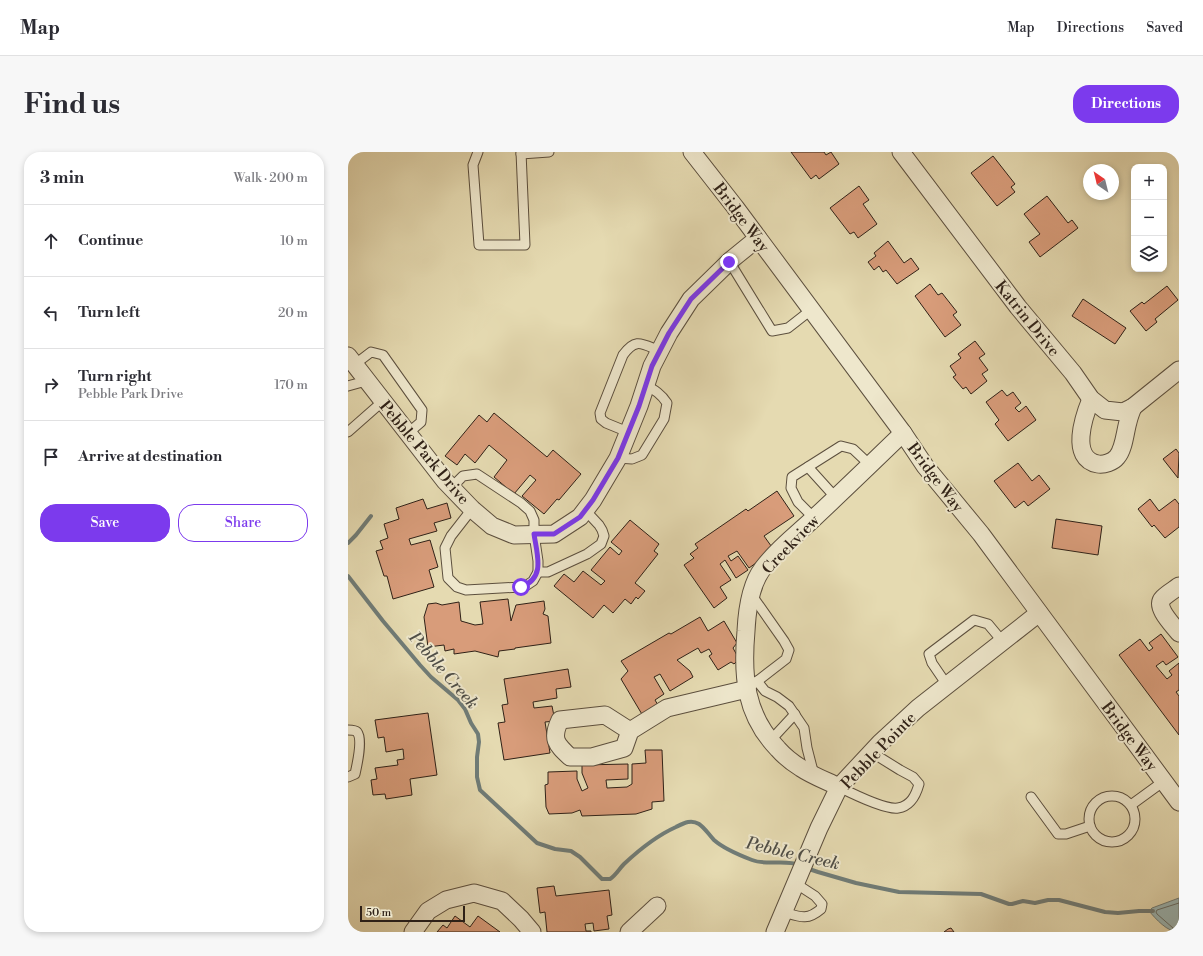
<!DOCTYPE html>
<html lang="en">
<head>
<meta charset="utf-8">
<style>
	:root { --surface:#fff; --page:#f7f7f7; --text:#2b2b33; --muted:#7c7c81; --line:#e1e1e2; --accent:#7c3aed }
	body { margin:0; font-family:"Libre Bodoni",serif; background:var(--page); color:var(--text) }
	.controls { position:absolute; right:12px; top:12px; display:grid; overflow:hidden; border-radius:8px; box-shadow:0 2px 6px #0003 }
	.controls button { width:36px; height:36px; display:grid; place-items:center; padding:0; border:0; border-bottom:1px solid var(--line); background:var(--surface); color:var(--text); font:20px sans-serif }
	.compass { position:absolute; left:735px; top:12px; width:36px; height:36px; border-radius:50%; background:var(--surface); box-shadow:0 2px 6px #0003; rotate:325deg }
	.scale { position:absolute; left:12px; bottom:10px; width:105px; box-sizing:border-box; padding-left:4px; border:2px solid #2f2117; border-top:0; font-size:11px; line-height:14px; white-space:nowrap; color:#2f2117; -webkit-text-stroke:3px #eee7cc; paint-order:stroke }
	.stop { position:absolute; width:12px; height:12px; margin:-9px; border:3px solid #7c3aed; border-radius:50%; background:#fff }
	.stop.end { background:#7c3aed; border-color:#fff; box-shadow:0 1px 4px #0008 }
	.list { margin:0; padding:0; list-style:none }
	h2 { display:flex; justify-content:space-between; align-items:center; height:52px; margin:0; padding:0 16px; font-size:17px }
	h2 small { font-size:13px; font-weight:400; color:var(--muted) }
	.list li { display:grid; grid-template-columns:26px 1fr auto; gap:12px; align-items:center; box-sizing:border-box; height:72px; padding:0 16px; border-top:1px solid var(--line) }
	.list b { display:block; font-size:15px; white-space:nowrap }
	.list p { margin:0; font-size:13px; white-space:nowrap; color:var(--muted) }
	.list em { font-size:13px; font-style:normal; color:var(--muted) }
	.actions { display:flex; gap:8px; padding:12px 16px }
	.actions a { flex:1; padding:9px 0; border:1px solid var(--accent); border-radius:16px; text-align:center; font-size:14px; color:var(--accent) }
	.actions .main { background:var(--accent); color:#fff }
	.icon { flex:none; width:22px; height:22px; fill:none; stroke:currentColor; stroke-width:2; stroke-linecap:round; stroke-linejoin:round }
	.map { position:relative; flex:none; width:831px; height:780px; overflow:hidden; border-radius:16px }
	header { display:flex; align-items:center; gap:24px; box-sizing:border-box; height:56px; padding:0 20px; background:var(--surface); border-bottom:1px solid var(--line) }
	header strong { font-size:19px }
	nav { display:flex; gap:22px; margin-inline-start:auto; font-size:14px }
	.intro { display:flex; align-items:center; justify-content:space-between; box-sizing:border-box; height:96px; padding:0 24px }
	h1 { margin:0; font-size:28px }
	.button { padding:10px 18px; border-radius:16px; background:var(--accent); color:#fff; font-size:14px; font-weight:700 }
	main { display:flex; gap:24px; padding:0 24px }
	aside { flex:1; background:var(--surface); border-radius:16px; box-shadow:0 2px 6px #0003 }
	.map>svg:first-child { display:block }
	.water { fill:#9bb8b7; stroke:#707c77 }
	.lines { fill:none; stroke-linecap:round; stroke-linejoin:round }
	.shore { stroke:#656c67; stroke-width:1 }
	.stream { stroke:#707c77; stroke-width:4 }
	.building { fill:#d89c7a; stroke:#2f2117 }
	.service-casing { stroke:#5c4f3e; stroke-width:11 }
	.minor-casing { stroke:#5c4f3e; stroke-width:19 }
	.service { stroke:#eee7cc; stroke-width:9 }
	.minor { stroke:#eee7cc; stroke-width:17 }
	.route { stroke:#7c3aed; stroke-width:5 }
	.labels { text-anchor:middle; stroke-width:4; stroke-linejoin:round; paint-order:stroke }
	.street-label { font-size:16px; fill:#2f2117; stroke:#eee7cc }
	.water-label { font-size:17px; font-style:italic; fill:#4f4e47; stroke:#eee7cc }
</style>
</head>
<body>
<header>
<strong>Map</strong>
<nav><a>Map</a><a>Directions</a><a>Saved</a></nav>
</header>
<div class="intro"><h1>Find us</h1><a class="button">Directions</a></div>
<main>
<aside>
<h2>3 min<small>Walk · 200 m</small></h2>
<ul class="list">
<li><svg class="icon" aria-label="ahead" viewBox="0 0 24 24"><path d="M12 20V5M6 11l6-6 6 6"/></svg><div><b>Continue</b></div><em>10 m</em></li>
<li><svg class="icon" aria-label="left" viewBox="0 0 24 24"><path d="M17 20v-9H6M10 6l-5 5 5 5"/></svg><div><b>Turn left</b></div><em>20 m</em></li>
<li><svg class="icon" aria-label="right" viewBox="0 0 24 24"><path d="M7 20v-9h11M14 6l5 5-5 5"/></svg><div><b>Turn right</b><p>Pebble Park Drive</p></div><em>170 m</em></li>
<li><svg class="icon" aria-label="arrive" viewBox="0 0 24 24"><path d="M6 21V4h12l-3 4 3 4H6"/></svg><div><b>Arrive at destination</b></div></li>
</ul>
<div class="actions"><a class="main">Save</a><a>Share</a></div>
</aside>
<div class="map">
<svg width="831" height="780" viewBox="0 0 831 780">
	<rect width="100%" height="100%" fill="#e5dab1"/>
	<filter id="stains"><feTurbulence type="fractalNoise" baseFrequency=".005" numOctaves="4"/><feColorMatrix values="0 0 0 0 .2 0 0 0 0 .09 0 0 0 0 .02 0 0 0 .5 -.17"/></filter>
	<radialGradient id="worn" r=".72"><stop offset=".6" stop-color="#630" stop-opacity="0"/><stop offset="1" stop-color="#630" stop-opacity=".3"/></radialGradient>
	<!-- water -->
	<path class="water" d="M 831,746 L 831,780 C 819,780 808,767 801,759 L 804,756 Z"/>
	<g class="lines">
		<!-- shore -->
		<polyline class="shore" points="826,780 825,776 809,762 808,760 809,758 831,751"/>
		<!-- stream -->
		<g class="stream">
			<polyline points="0,391 8,383 23,364"/>
			<path d="M 0,424 L 35,469 L 72,513 L 83,525 L 110,548 L 117,557 L 123,571 L 130,582 L 131,590 L 129,605 L 129,625 L 132,638 L 160,664 L 189,691 L 207,697 L 223,699 L 232,705 L 254,727 L 262,727 C 268,723 271,717 276,712 C 292,697 308,684 328,675 C 336,671 343,667 351,672 C 357,676 361,683 366,688 C 376,697 391,703 404,708 C 419,714 436,707 452,713"/>
			<polyline points="458,716 470,720 508,731 551,740 633,742 661,752 664,752 675,749 687,751 700,748 711,748 757,760 770,761 791,759 805,759"/>
		</g>
	</g>
	<!-- building -->
	<g class="building">
		<polygon points="443,0 476,0 478,3 483,0 491,12 471,27 468,23 463,27"/>
		<polygon points="645,4 667,32 663,35 667,40 649,54 623,21"/>
		<polygon points="511,34 521,48 515,52 529,72 510,86 506,80 502,82 482,56"/>
		<polygon points="699,44 720,71 724,68 730,76 692,105 681,90 692,82 676,62"/>
		<polygon points="540,89 556,111 563,106 571,117 549,132 538,118 535,120 531,114 526,118 520,110 528,104 526,101"/>
		<polygon points="582,132 590,143 594,141 609,160 605,163 613,173 597,185 567,144"/>
		<polygon points="819,134 830,148 807,167 809,170 798,179 782,159 794,150 796,152"/>
		<polygon points="735,147 778,176 767,192 724,164"/>
		<polygon points="627,189 637,202 631,206 640,218 634,222 639,229 623,242 618,235 615,237 605,225 608,223 602,214 613,206 610,202"/>
		<polygon points="654,238 659,244 665,240 673,251 667,256 671,260 678,254 688,268 660,289 647,272 651,268 638,250"/>
		<polygon points="146,261 199,305 205,298 233,322 211,348 209,347 196,362 174,344 188,328 182,323 166,342 146,325 159,308 141,293 127,311 117,302 109,313 97,304 131,263 139,270"/>
		<polygon points="828,297 831,301 830,326 815,307"/>
		<polygon points="670,311 684,329 691,323 702,337 680,354 676,349 667,356 646,329"/>
		<polygon points="429,339 446,364 416,384 426,398 401,416 389,399 380,404 383,409 390,404 400,418 388,426 377,408 372,412 383,428 372,435 379,446 366,456 336,413 346,406 342,402 350,396 347,392 398,357 400,359"/>
		<polygon points="75,347 79,357 99,351 103,366 86,371 89,379 61,387 63,393 82,388 90,415 81,418 86,435 45,447 39,424 36,424 28,399 35,397 32,389 40,386 36,372 51,367 48,356"/>
		<polygon points="802,347 811,359 827,347 831,352 831,375 817,386 806,373 804,375 790,357"/>
		<polygon points="708,367 754,374 750,403 704,396"/>
		<polygon points="282,368 311,392 306,399 310,402 287,431 297,439 290,447 288,445 283,452 277,447 265,461 256,453 245,466 206,434 216,422 226,430 235,419 253,433 257,429 243,418 262,395 271,403 274,399 263,390"/>
		<polygon points="160,447 163,469 168,453 196,449 197,457 195,462 200,464 203,491 167,496 167,497 151,499 150,505 127,499 106,502 106,497 97,499 96,493 80,495 76,465 80,452 88,451 94,453 111,450 113,469 127,473 135,472 132,450"/>
		<polygon points="352,465 360,479 376,469 389,491 385,496 391,507 386,512 383,510 370,518 361,504 364,502 361,497 353,501 350,496 329,508 342,519 345,525 322,539 312,522 306,525 316,542 307,548 314,560 298,569 273,527 280,519 273,509 321,481 323,482"/>
		<polygon points="813,482 830,505 818,513 815,509 808,514 819,527 824,523 821,519 831,511 831,538 828,540 831,544 831,583 771,503 792,487 801,499 805,496 801,491"/>
		<polygon points="220,517 223,535 208,537 209,546 185,550 186,556 204,554 207,569 197,570 202,601 156,608 150,571 157,570 154,553 160,552 156,527"/>
		<polygon points="80,561 89,623 62,627 64,643 38,647 37,642 25,643 23,628 29,627 27,616 50,613 49,608 56,607 55,597 38,600 36,585 30,586 27,568"/>
		<polygon points="297,598 314,598 316,649 304,650 304,657 288,662 234,664 232,658 224,661 201,662 198,655 197,633 200,632 200,620 229,619 229,627 234,639 240,636 234,621 234,613 280,612 280,627 258,628 259,636 279,635 284,632 284,612 298,611"/>
		<polygon points="206,734 208,744 261,738 264,763 259,764 261,777 246,779 245,771 237,772 238,779 243,779 243,780 199,780 197,760 192,761 189,736"/>
		<polygon points="107,764 122,775 130,764 152,780 89,780 95,773 99,776"/>
		<polygon points="603,776 606,780 596,780 600,777"/>
	</g>
	<g class="lines">
		<defs>
			<g id="service">
				<polyline points="130,0 125,13 131,93 177,93 173,0"/>
				<polyline points="173,2 201,0"/>
				<polyline points="381,109 424,179 440,176 463,158"/>
				<polyline points="6,213 23,200 35,203 74,258 73,270 59,282"/>
				<polyline points="0,234 18,229"/>
				<polyline points="0,280 34,250"/>
				<path d="M 280,280 L 258,271 L 253,267 L 252,261 L 275,203 C 288,185 294,192 312,199"/>
				<path d="M 270,306 L 284,307 L 294,303 L 316,267 L 319,251 C 313,242 307,238 297,233"/>
				<polyline points="460,315 488,346"/>
				<polyline points="103,336 115,324 129,322 173,351 182,359 186,368 186,382 190,409 190,420 185,429 179,433 173,435 118,438 109,435 100,426 97,396 103,384 124,357"/>
				<polyline points="466,366 450,350 443,336 444,325 493,294 505,297 522,313"/>
				<polyline points="190,420 200,420 239,402 253,392 256,384 254,378 251,373 237,358"/>
				<polyline points="409,529 417,539 429,545 441,554 456,576 459,596 466,623"/>
				<polyline points="599,533 584,511 581,502 626,468 640,472 655,490"/>
				<polyline points="399,537 438,507 441,498 436,489 403,442"/>
				<path d="M 0,578 C 3,578 7,578 9,580 C 15,587 9,613 7,622 L 0,625"/>
				<polyline points="422,589 447,562"/>
				<path d="M 491,635 C 503,641 538,658 550,656 C 563,654 568,643 571,632 L 565,625 L 552,618 L 523,600"/>
				<circle cx="764" cy="667" r="23"/>
				<polyline points="683,645 710,682 718,682 742,674"/>
				<polyline points="783,653 816,629"/>
				<path d="M 436,760 C 452,765 459,769 473,757 L 474,752 L 467,744 L 447,731"/>
			</g>
			<g id="minor">
				<polyline points="344,0 387,55 555,281 577,314 633,382 831,650"/>
				<polyline points="553,0 670,155 725,221 743,247 757,258 775,260 785,255 831,218"/>
				<polyline points="0,204 97,329 124,357 144,374 166,383 206,382 232,365 245,348 270,306 291,254 304,214 321,181 343,147 383,108 410,86"/>
				<path d="M 743,247 C 736,264 721,307 750,312 C 756,313 765,310 769,305 C 776,297 777,280 780,270 C 781,265 783,260 785,255"/>
				<path d="M 831,434 C 826,438 820,441 815,446 C 806,455 825,473 831,481"/>
				<path d="M 282,579 L 276,596 L 244,605 L 222,605 C 208,592 203,587 212,568 L 257,563 L 282,579 L 319,556 L 399,537"/>
				<path d="M 491,635 C 479,629 465,624 453,616 C 445,611 437,605 430,597 C 397,563 394,524 398,479 C 399,458 402,433 415,416 C 429,397 448,383 465,367 C 495,339 525,310 555,281"/>
				<polyline points="65,780 80,759 98,748 126,741 154,749 173,767 184,780"/>
				<polyline points="281,780 309,754"/>
				<polyline points="427,780 471,676 491,635 532,591 570,556 691,461"/>
			</g>
		</defs>
		<!-- service casing -->
		<use href="#service" class="service-casing"/>
		<!-- minor casing -->
		<use href="#minor" class="minor-casing"/>
		<!-- service -->
		<use href="#service" class="service"/>
		<!-- minor -->
		<use href="#minor" class="minor"/>
	</g>
	<g class="lines">
		<!-- route -->
		<path class="route" d="M 173,435 C 198,426 189,403 186,382 L 206,382 L 232,365 L 245,348 L 270,306 L 291,254 L 304,214 L 321,181 L 343,147 L 381,110"/>
	</g>
	<g class="labels">
		<!-- street labels -->
		<g class="street-label">
			<text transform="translate(394 65) rotate(53)" y="6">Bridge Way</text>
			<text transform="translate(680 166) rotate(51)" y="6">Katrin Drive</text>
			<text transform="translate(77 300) rotate(50)" y="6">Pebble Park Drive</text>
			<text transform="translate(588 325) rotate(53)" y="6">Bridge Way</text>
			<text transform="translate(442 392) rotate(-46)" y="6">Creekview</text>
			<text transform="translate(782 584) rotate(53)" y="6">Bridge Way</text>
			<text transform="translate(530 598) rotate(-46)" y="6">Pebble Pointe</text>
		</g>
		<!-- water labels -->
		<g class="water-label">
			<text transform="translate(96 518) rotate(49)" y="6">Pebble Creek</text>
			<text transform="translate(445 701) rotate(13)" y="6">Pebble Creek</text>
		</g>
	</g>
	<rect width="100%" height="100%" filter="url(#stains)"/>
	<rect width="100%" height="100%" fill="url(#worn)"/>
</svg>
<div class="controls">
<button>+</button>
<button>−</button>
<button><svg class="icon" aria-label="layers" viewBox="0 0 24 24"><path d="M12 4l9 5-9 5-9-5zM3 14l9 5 9-5"/></svg></button>
</div>
<svg class="compass" viewBox="-18 -18 36 36"><path d="M0-13l5 13h-10z" fill="#e53935"/><path d="M0 13l5-13h-10z" fill="#7c7c81"/></svg>
<div class="scale">50 m</div>
<div class="stop" style="left:173px;top:435px"></div>
<div class="stop end" style="left:381px;top:110px"></div>
</div>
</main>
</body>
</html>
